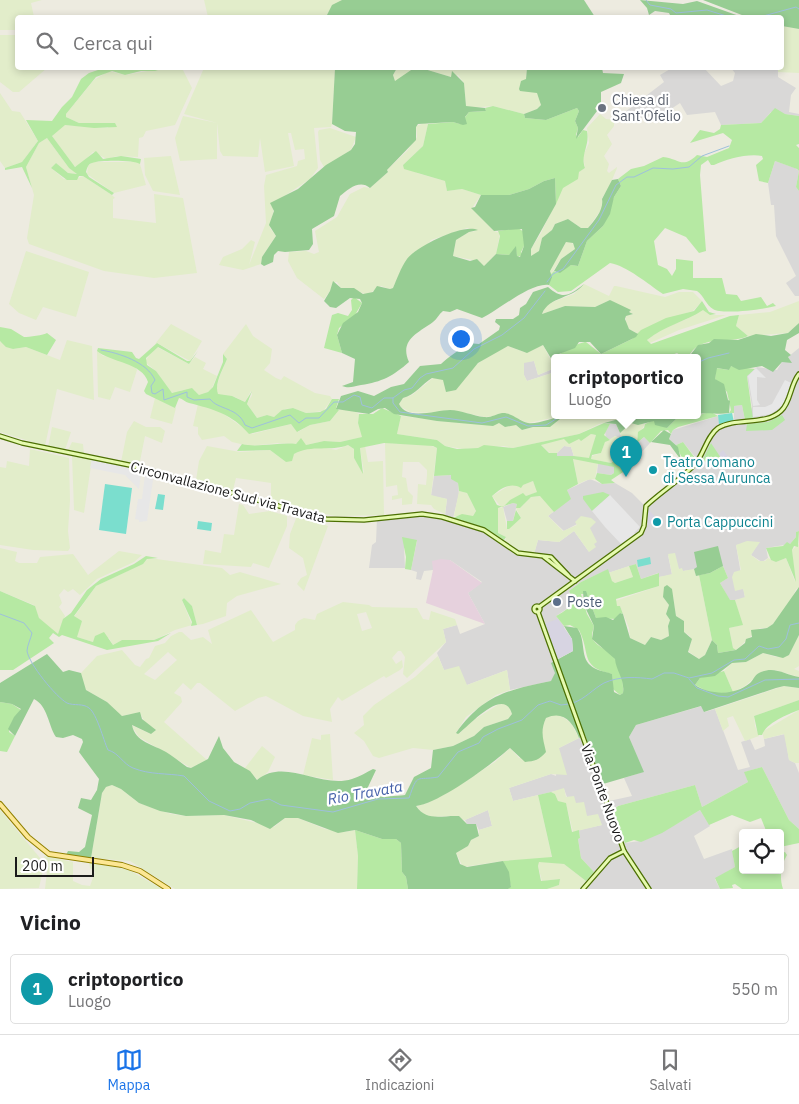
<!DOCTYPE html>
<html lang="it">
<head>
<meta charset="utf-8">
<style>
	:root { --surface:#fff; --page:#f2f2f2; --text:#202124; --muted:#757577; --line:#e0e0e0; --accent:#1a73e8 }
	body { margin:0; font-family:"IBM Plex Sans",sans-serif; background:var(--page); color:var(--text) }
	.controls { position:absolute; right:15px; bottom:15px; display:grid; overflow:hidden; border-radius:5px; box-shadow:0 2px 8px #0003 }
	.controls button { width:45px; height:45px; display:grid; place-items:center; padding:0; border:0; border-bottom:1px solid var(--line); background:var(--surface); color:var(--text); font:25px sans-serif }
	.scale { position:absolute; left:15px; bottom:12px; width:79px; box-sizing:border-box; padding-left:5px; border:2px solid #1b1b1b; border-top:0; font-size:14px; line-height:18px; white-space:nowrap; color:#1b1b1b; -webkit-text-stroke:4px #fff; paint-order:stroke }
	.you { position:absolute; left:460px; top:338px; width:18px; height:18px; margin:-12px; border:4px solid #fff; border-radius:50%; background:#1a73e8; box-shadow:0 0 0 8px #1a73e833 }
	.badge { display:grid; place-items:center; width:32px; height:32px; border-radius:50%; background:var(--accent); color:#fff; font-size:16px; font-weight:700 }
	.pin { position:absolute; translate:-50% -41px; filter:drop-shadow(0 1px 2px #0008) }
	.pin::after { content:''; position:absolute; top:26px; width:18px; height:15px; background:inherit; clip-path:polygon(0 0,100% 0,50% 100%) }
	.popup { position:absolute; left:551px; top:354px; width:150px; height:65px; box-sizing:border-box; display:grid; place-content:center; border-radius:5px; background:var(--surface); filter:drop-shadow(0 1px 4px #0005); font-size:16px; white-space:nowrap; color:var(--muted) }
	.popup b { font-size:19px; color:var(--text) }
	.popup::after { content:''; position:absolute; left:50%; top:100%; margin-left:-10px; border:10px solid transparent; border-top-color:var(--surface) }
	.list { margin:0; padding:0; list-style:none }
	h2 { display:flex; justify-content:space-between; align-items:center; height:65px; margin:0; padding:0 20px; font-size:21px }
	h2 small { font-size:16px; font-weight:400; color:var(--muted) }
	.list li { display:grid; grid-template-columns:32px 1fr auto; gap:15px; align-items:center; box-sizing:border-box; height:70px; margin:0 10px 10px; padding:0 10px; border:1px solid var(--line); border-radius:5px }
	.list b { display:block; font-size:19px; white-space:nowrap }
	.list p { margin:0; font-size:16px; white-space:nowrap; color:var(--muted) }
	.list em { font-size:16px; font-style:normal; color:var(--muted) }
	.icon { flex:none; width:28px; height:28px; fill:none; stroke:currentColor; stroke-width:2; stroke-linecap:round; stroke-linejoin:round }
	.map { position:relative; flex:none; width:799px; height:889px; overflow:hidden }
	.search { position:absolute; background:var(--surface); box-shadow:0 2px 8px #0003; left:15px; right:15px; top:15px; height:55px; display:flex; align-items:center; gap:12px; box-sizing:border-box; padding:0 18px; border-radius:5px; color:var(--muted); font-size:19px }
	.sheet { height:145px; background:var(--surface) }
	nav { display:flex; justify-content:space-around; align-items:center; box-sizing:border-box; height:70px; border-top:1px solid var(--line); background:var(--surface); font-size:14px; color:var(--muted) }
	nav a { display:grid; justify-items:center; gap:2px }
	nav .on { color:var(--accent) }
	.map>svg:first-child { display:block }
	.residential { fill:#d9d8d7 }
	.industrial { fill:#e6d1dd }
	.farmland { fill:#e2edca; fill-rule:evenodd }
	.grass { fill:#b6e9a3; fill-rule:evenodd }
	.forest { fill:#97cd93 }
	.pitch { fill:#7bdece }
	.parking { fill:#e7e7e7 }
	.plaza { fill:#d7d4e2 }
	.lines { fill:none; stroke-linecap:round; stroke-linejoin:round }
	.stream { stroke:#9ec0dc; stroke-width:1 }
	.secondary-casing { stroke:#4c7003; stroke-width:5.5 }
	.primary-casing { stroke:#918100; stroke-width:6 }
	.secondary { stroke:#e6fab0; stroke-width:3 }
	.primary { stroke:#fde794; stroke-width:4 }
	.worship-dot { fill:#6b7280; stroke:#fff; stroke-width:2 }
	.culture-dot { fill:#0f9aa8; stroke:#fff; stroke-width:2 }
	.service-dot { fill:#5c6f8a; stroke:#fff; stroke-width:2 }
	.labels { text-anchor:middle; stroke-width:4.5; stroke-linejoin:round; paint-order:stroke }
	.worship-label { font-size:14px; fill:#5b616d; stroke:#fff; text-anchor:start }
	.culture-label { font-size:14px; fill:#0d838f; stroke:#fff; text-anchor:start }
	.street-label { font-size:14px; fill:#1b1b1b; stroke:#fff }
	.service-label { font-size:14px; fill:#4e5e75; stroke:#fff; text-anchor:start }
	.water-label { font-size:15px; font-style:italic; fill:#4763aa; stroke:#fff }
</style>
</head>
<body>
<div class="map">
<svg width="799" height="889" viewBox="0 0 799 889">
	<rect width="100%" height="100%" fill="#edebe0"/>
	<!-- residential -->
	<g class="residential">
		<polygon points="672,68 704,68 721,86 733,81 735,73 731,68 778,68 778,77 796,88 791,95 789,112 799,114 799,116 771,112 761,123 721,125 715,112 687,115 680,103 665,113 629,120 625,112 664,82 660,75"/>
		<polygon points="775,161 795,168 799,171 796,187 799,191 799,296 795,296 786,283 796,276 776,236 774,205 771,205 768,183"/>
		<polygon points="799,348 799,531 796,532 796,537 790,544 766,548 768,558 762,562 751,555 759,542 736,545 745,598 730,601 720,583 728,578 723,566 683,571 679,569 668,555 672,575 659,577 658,573 641,579 636,564 608,573 607,570 581,582 569,591 572,602 571,606 556,616 564,626 554,678 551,681 510,690 507,670 467,685 444,670 437,653 446,642 443,629 457,625 460,634 485,624 468,593 482,582 450,560 433,570 424,571 421,580 416,579 417,572 411,570 417,541 404,548 405,568 369,568 372,545 376,542 377,518 418,513 445,516 447,499 431,496 434,476 451,475 458,483 459,494 453,518 485,528 502,540 499,543 514,554 533,557 538,540 559,542 574,531 589,552 577,524 564,531 548,516 570,499 567,490 590,479 602,484 615,483 632,493 644,505 694,461 695,457 683,442 676,445 669,439 673,430 718,416 720,424 734,421 734,406 742,405 745,420 752,407 747,375 757,367 777,370 782,362 791,362 788,357"/>
		<polygon points="534,361 538,375 555,368 555,372 527,381 524,375 524,362"/>
		<polygon points="610,424 616,424 623,440 615,436 610,440 606,438 605,432"/>
		<polygon points="644,437 650,443 639,455 632,448"/>
		<polygon points="564,446 571,447 574,457 557,456 557,453"/>
		<polygon points="598,463 615,467 614,473 611,475 597,473"/>
		<polygon points="513,503 517,504 513,521 507,521 503,507"/>
		<polygon points="702,706 705,712 715,709 738,770 750,767 741,742 750,739 755,750 765,746 764,739 785,734 789,760 795,763 799,773 799,829 789,820 762,767 745,772 748,782 702,807 695,785 618,806 613,809 625,843 640,841 678,823 700,810 710,826 694,836 704,859 732,849 735,867 715,879 720,889 579,889 594,872 581,858 578,839 580,838 579,830 602,825 587,816 567,797 564,789 513,801 509,788 551,774 556,776 559,748 585,735 609,801 632,796 624,778 643,772 629,737 636,725"/>
		<polygon points="488,810 492,826 479,830 476,824 467,824 465,820"/>
	</g>
	<!-- industrial -->
	<polygon class="industrial" points="441,559 450,560 482,583 468,593 485,624 426,603 433,570 432,561"/>
	<!-- farmland -->
	<g class="farmland">
		<polygon points="0,0 42,0 31,3 34,17 18,18 17,30 0,30"/>
		<polygon points="204,0 342,0 327,18 208,17"/>
		<polygon points="782,26 799,29 799,73 778,72 778,68 782,68"/>
		<polygon points="0,35 17,35 18,68 47,68 19,92 13,92 0,82"/>
		<polygon points="164,68 182,68 192,88 175,125 146,131 143,137 139,138 138,157 117,156 107,159 93,152 78,167 72,165 52,136 54,133 64,125 108,128 111,123 79,123 66,117 66,114 94,80 109,71 125,75"/>
		<polygon points="204,68 335,68 332,124 331,127 314,128 318,168 310,179 271,205 274,208 270,228 276,236 262,257 261,264 243,270 219,265 223,257 242,249 251,240 255,242 249,265 266,223 264,186 266,175 297,166 298,161 305,159 304,149 295,150 291,133 288,133 294,166 265,172 260,138 258,157 223,156 220,151 217,123 217,159 180,161 175,138 183,116 217,123 184,114"/>
		<polygon points="397,68 414,68 399,81 395,81 393,75"/>
		<polygon points="421,68 527,68 526,79 534,92 538,93 541,105 537,109 524,114 493,106 469,108 466,106 464,83 458,75 451,77"/>
		<polygon points="0,93 12,111 20,112 38,141 22,162 5,168 0,161"/>
		<polygon points="600,114 606,119 614,120 614,126 607,135 612,144 604,156 609,164 607,171 609,173 617,167 617,168 609,187 602,198 603,206 600,211 588,228 581,228 568,219 555,224 552,230 542,238 539,251 534,256 531,257 531,249 541,233 563,187 577,179 579,172 585,168 583,156 589,143 587,128"/>
		<polygon points="425,123 428,124 423,146 403,165 417,173 445,181 447,191 462,189 481,195 472,208 494,231 500,233 496,254 484,266 473,260 453,256 456,240 469,232 476,231 467,228 431,240 426,246 416,251 402,268 393,288 390,289 381,286 367,295 351,288 341,288 337,282 333,282 330,291 324,299 297,278 288,261 289,252 306,251 314,254 319,252 315,231 337,217 350,194 364,187 370,188 388,172 387,170 407,151 417,137 416,126"/>
		<polygon points="330,128 356,137 351,150 324,167 320,160 318,132 319,130"/>
		<polygon points="47,138 69,168 78,174 68,173 56,163 51,168 64,179 78,178 83,176 112,195 115,198 113,199 113,218 156,223 154,194 183,198 197,273 154,278 104,271 29,244 27,238 34,195 26,167 39,143"/>
		<polygon points="171,156 180,195 153,191 145,175 144,158"/>
		<polygon points="93,162 137,162 140,164 146,185 114,193 87,174 88,166"/>
		<polygon points="570,241 575,246 575,249 561,259 551,274 549,271 566,242"/>
		<polygon points="26,251 89,272 76,317 43,307 36,320 19,313 9,304"/>
		<polygon points="584,284 609,296 614,286 616,286 665,297 679,292 693,292 702,301 693,311 660,321 638,334 629,329 626,323 626,316 633,314 610,300 595,307 565,306 542,314 547,304 574,294"/>
		<polygon points="799,301 799,323 788,333 748,336 736,326 739,315 770,312"/>
		<polygon points="703,309 712,315 726,315 679,330 650,343 647,340 662,329 687,319"/>
		<polygon points="171,324 202,341 190,361 157,343 155,344"/>
		<polygon points="246,324 253,336 272,349 270,363 264,370 276,378 281,380 284,376 315,393 330,396 332,399 323,411 306,413 293,408 285,409 274,417 267,415 257,418 247,404 252,395 251,391 245,402 235,397 218,395 216,391 219,378 227,359 223,354"/>
		<polygon points="67,340 92,346 94,400 57,389 45,446 0,432 0,341 13,349 26,347 60,360"/>
		<polygon points="543,345 555,368 538,375 534,361 524,363 524,375 527,381 555,372 555,415 552,418 528,423 509,415 485,417 450,410 436,413 410,412 401,407 399,404 403,398 412,395 433,378 473,367 497,350 508,346 524,352"/>
		<polygon points="157,347 189,364 195,357 206,363 203,369 217,376 211,390 202,395 199,395 194,390 182,390 175,394 169,391 156,371 145,362 151,352"/>
		<polygon points="97,351 103,356 113,357 135,367 137,370 130,392 115,387 110,400 98,397"/>
		<polygon points="155,398 176,408 172,424 150,418"/>
		<polygon points="198,404 218,410 252,434 291,424 298,432 310,425 330,421 339,410 353,410 359,414 358,423 363,437 340,442 324,441 306,445 299,441 296,444 279,443 249,446 232,442 224,436 202,440 198,434 198,427 193,426"/>
		<polygon points="401,416 486,425 499,423 516,425 522,430 533,427 550,427 560,419 567,416 630,416 599,424 579,434 513,448 504,446 464,449 445,446 437,440 397,434"/>
		<polygon points="134,421 146,427 160,427 165,431 162,443 145,436 139,466 121,462 127,432"/>
		<polygon points="631,423 645,424 637,437 637,443 632,447 639,455 634,462 624,454 611,463 591,459 592,456 601,453 605,442 615,436 622,439 620,433"/>
		<polygon points="52,427 71,432 65,450 48,447"/>
		<polygon points="591,434 596,435 590,459 574,456 571,447 564,446 557,453 550,453 541,445 556,439 580,439"/>
		<polygon points="72,442 83,444 84,454 68,450"/>
		<polygon points="385,443 429,445 437,448 431,495 447,499 445,514 434,509 431,505 417,504 418,484 426,485 427,475 427,470 419,462 403,462 402,477 406,478 408,491 413,496 412,504 402,505 402,498 392,500 392,496 398,495 397,485 386,487"/>
		<polygon points="348,445 354,449 354,458 364,473 360,448 365,446 368,462 383,461 384,515 337,516 311,512 271,500 271,483 236,478 233,490 196,480 199,461 207,446 240,452 270,450 286,462 294,454 303,449 320,447 336,450"/>
		<polygon points="30,449 69,458 70,500 68,531 70,548 68,551 33,550 0,545 0,467 6,468 7,461 29,466"/>
		<polygon points="72,456 92,459 84,513 74,510"/>
		<polygon points="573,458 598,463 595,479 587,480 578,484"/>
		<polygon points="533,481 538,492 526,496 523,494 510,500 503,507 507,529 521,518 516,508 520,508 531,497 541,496 554,511 548,516 563,531 577,525 575,522 581,516 591,518 596,522 590,528 597,542 594,544 596,547 589,552 574,531 559,542 538,540 534,554 518,551 505,543 506,537 498,533 497,527 498,508 502,508 492,496 510,485 523,485"/>
		<polygon points="459,491 467,493 476,511 473,516 454,516"/>
		<polygon points="239,504 243,505 249,514 270,511 287,516 287,526 269,568 253,563 251,567 203,564 205,550 221,553 224,534 234,535"/>
		<polygon points="297,516 328,526 304,591 297,584 301,578 307,575 303,558 289,548 290,534"/>
		<polygon points="747,541 760,542 751,555 759,561 765,561 768,558 776,562 786,558 795,582 792,550 799,544 799,588 796,589 791,601 773,624 767,628 760,628 736,650 733,648 729,628 742,625 735,600 745,597 743,589 735,591 732,577 734,572 741,570 736,545"/>
		<polygon points="0,548 17,552 15,561 19,563 37,563 40,557 73,554 88,575 119,551 142,555 134,562 97,579 80,595 73,589 68,592 64,589 59,595 62,603 59,607 65,616 58,634 56,634 39,618 34,605 0,591"/>
		<polygon points="675,553 679,569 682,568 683,571 694,569 696,576 699,575 712,640 705,655 699,659 688,651 691,643 690,636 684,632 684,621 676,616 673,596 663,597 669,605 666,614 670,620 668,626 669,636 661,640 651,637 645,645 630,638 629,628 620,606 617,607 615,601 659,586 659,577 672,574 668,554"/>
		<polygon points="149,558 222,568 230,575 240,572 281,584 237,596 227,603 226,616 203,624 197,625 192,606 184,598 182,600 192,625 175,630 154,640 122,640 113,645 109,638 95,639 93,642 77,637 76,618 74,617 96,586 142,564"/>
		<polygon points="629,566 633,577 615,583 612,581 608,573"/>
		<path d="M 343,602 L 369,605 L 372,607 L 417,608 L 423,619 L 429,620 L 431,611 L 455,619 L 457,625 L 443,629 L 446,642 L 407,678 L 403,674 L 405,657 L 401,651 L 398,651 L 392,658 L 396,664 L 402,660 L 403,667 L 400,670 L 386,678 L 384,676 L 342,701 L 338,697 L 330,709 L 332,722 L 303,716 L 266,696 L 258,698 L 235,711 L 200,683 L 197,683 L 191,690 L 183,683 L 174,693 L 181,697 L 182,702 L 164,722 L 207,760 L 191,768 L 139,737 L 131,725 L 151,734 L 141,715 L 130,714 L 122,716 L 117,713 L 107,702 L 86,690 L 81,677 L 81,673 L 97,656 L 122,650 L 135,665 L 140,667 L 146,659 L 149,658 L 155,646 L 165,643 L 171,636 L 179,632 L 182,632 L 191,640 L 203,637 L 212,644 L 208,630 L 251,610 L 273,642 L 295,630 L 295,625 L 298,621 L 304,618 L 315,620 L 317,614 ZM 366,612 L 372,628 L 362,631 L 357,614 ZM 168,652 L 177,660 L 155,680 L 144,674 Z"/>
		<polygon points="799,635 799,666 794,669 799,671 799,677 775,670 761,672 745,686 733,692 724,671 732,663 746,662 763,653 776,657 789,655"/>
		<polygon points="438,656 444,670 459,666 467,685 507,670 510,690 496,695 466,717 456,733 460,733 469,723 499,704 505,704 510,708 512,714 508,719 484,727 474,736 453,746 433,750 413,748 379,758 373,756 364,741 354,733 364,725 363,716 374,705 415,677"/>
		<polygon points="784,686 799,688 799,700 754,716 755,726 759,736 745,741 733,716 727,718 729,726 723,731 715,709"/>
		<polygon points="799,710 799,763 795,763 789,760 784,734 764,739 762,732"/>
		<polygon points="553,715 560,715 571,723 579,738 559,748 567,775 551,774 509,788 513,801 538,795 552,858 503,861 463,867 456,853 468,846 471,840 479,836 479,830 492,826 488,810 465,820 451,816 429,817 424,815 416,806 427,803 445,794 495,762 510,748 519,758 544,746 541,739 543,725 546,718"/>
		<polygon points="330,734 333,780 303,775 312,738 321,740 321,735"/>
		<polygon points="262,746 275,757 268,772 258,780 245,768"/>
		<polygon points="112,785 121,789 139,803 171,814 186,816 224,815 274,827 285,818 298,818 325,829 345,832 355,830 358,856 357,889 175,889 130,861 91,858 102,793 106,787"/>
		<polygon points="564,788 566,797 574,796 576,803 584,802 587,816 598,814 602,825 573,832 566,804 558,801 555,794 551,792"/>
		<polygon points="0,810 40,858 43,870 39,888 0,889"/>
		<polygon points="44,856 73,862 73,881 82,885 90,886 95,872 90,868 89,862 129,870 162,889 45,889 47,871"/>
		<polygon points="539,861 564,864 586,881 579,889 547,889 559,885 560,879 542,881 538,866"/>
	</g>
	<!-- grass -->
	<g class="grass">
		<path d="M 104,68 L 125,70 L 132,68 L 164,68 L 155,71 L 141,71 L 125,75 L 112,71 L 96,77 L 66,114 L 66,117 L 79,123 L 115,123 L 117,127 L 94,128 L 65,125 L 52,136 L 75,167 L 96,151 L 103,159 L 121,156 L 141,159 L 140,164 C 134,160 100,160 92,163 C 88,164 87,168 86,172 L 89,177 L 114,193 L 112,195 L 83,176 L 79,176 L 77,180 L 67,180 L 51,168 L 56,163 L 68,173 L 77,174 L 69,168 L 47,138 L 39,143 L 26,167 L 32,188 L 22,167 L 5,170 L 5,168 L 22,162 L 38,141 L 26,120 L 52,121 L 62,107 L 72,97 L 81,79 L 89,73 Z"/>
		<path d="M 493,106 L 524,114 L 525,118 L 546,120 L 577,108 L 579,111 L 575,121 L 578,128 L 576,135 L 578,137 L 583,130 L 587,131 C 590,146 580,154 585,168 L 579,172 L 578,179 L 563,188 L 556,204 L 555,178 L 544,181 L 529,189 L 509,195 L 481,195 L 462,189 L 447,191 L 445,181 L 404,169 L 403,165 L 423,146 L 428,124 L 453,122 L 460,124 L 469,112 L 486,111 L 485,108 Z"/>
		<path d="M 775,108 L 785,114 L 799,116 L 799,144 L 796,145 L 799,148 L 799,191 L 796,187 L 799,171 L 797,169 L 775,161 L 768,183 L 759,181 L 756,165 L 763,159 L 762,156 C 749,153 726,159 714,165 L 711,165 L 708,160 L 701,165 L 700,175 L 706,251 L 699,253 L 686,237 L 665,228 L 654,241 L 658,265 L 667,269 L 672,276 L 676,269 L 676,259 L 693,261 L 693,278 L 722,278 L 726,294 L 737,295 L 741,301 L 761,297 L 767,306 L 773,303 L 776,306 C 765,309 722,315 713,309 C 706,305 704,296 697,291 L 683,289 L 663,294 C 648,284 627,266 610,263 L 571,291 L 558,292 L 549,285 L 551,274 L 554,271 L 556,273 L 571,265 L 578,266 L 587,241 L 603,226 L 614,197 L 621,186 L 618,179 L 631,169 L 644,166 L 663,157 C 680,159 682,169 697,155 L 707,157 L 729,148 L 732,140 L 723,133 L 690,143 L 700,130 L 714,133 L 720,129 L 721,125 L 761,123 Z"/>
		<polygon points="518,228 524,232 524,246 521,252 523,255 517,257 516,250 509,255 496,254 500,236 498,231"/>
		<polygon points="354,297 362,303 355,315 339,328 337,335 342,353 324,348 332,315 338,313 348,316 352,310 351,300"/>
		<path d="M 702,301 L 709,312 L 716,314 L 710,315 L 703,310 C 685,322 664,326 647,340 L 651,344 L 730,316 L 739,315 L 736,326 L 748,336 C 729,345 699,333 688,358 L 684,358 L 677,353 L 664,358 L 557,358 C 559,352 580,342 586,342 L 601,354 L 632,339 L 641,330 L 666,318 L 694,311 Z"/>
		<path d="M 0,327 L 11,329 L 24,337 C 29,337 44,335 47,333 L 56,340 L 47,355 L 26,347 L 13,349 L 6,347 L 0,341 Z"/>
		<path d="M 157,343 L 187,361 L 190,361 L 198,351 L 189,364 L 158,347 L 146,358 L 147,365 L 156,371 L 172,393 L 192,388 L 199,395 L 208,392 L 213,387 L 223,362 L 223,354 L 227,359 C 223,369 214,384 218,394 L 232,396 L 245,402 L 252,391 L 247,404 L 257,418 L 267,415 L 274,417 L 282,410 L 293,408 L 306,413 L 320,412 L 326,409 L 332,399 L 339,399 L 336,408 L 339,410 L 330,421 L 310,425 L 297,432 L 291,424 L 249,434 C 232,414 213,409 189,403 C 185,402 183,399 179,398 L 175,408 L 146,394 L 144,391 L 148,382 C 143,363 110,362 97,351 L 98,348 L 132,352 L 136,358 L 139,359 Z"/>
		<polygon points="730,366 755,369 747,376 753,419 745,420 742,405 734,406 734,413 729,413 731,410 727,392 715,379 716,368 729,370"/>
		<path d="M 382,408 L 401,416 L 397,434 L 437,440 L 445,446 L 457,449 L 478,448 L 484,445 L 513,448 L 579,434 L 604,423 L 610,424 L 604,435 L 610,440 L 605,442 L 601,453 L 592,455 L 591,459 L 611,463 L 624,454 L 632,460 L 634,465 L 611,480 L 615,483 L 602,484 L 595,479 L 597,473 L 611,475 L 614,473 L 614,467 L 573,459 L 578,484 L 567,490 L 571,499 L 554,512 L 540,496 L 531,497 L 520,508 L 516,508 L 517,504 L 513,503 L 498,508 L 498,533 L 506,537 L 504,540 L 485,528 L 453,518 L 462,514 L 473,516 L 476,511 L 467,493 L 459,491 L 458,483 L 451,479 L 451,475 L 434,476 L 437,448 L 433,446 L 384,443 L 360,448 L 363,474 L 354,458 L 354,449 L 348,445 C 330,452 312,444 294,454 L 292,461 L 286,462 L 270,450 L 237,451 L 242,444 C 256,448 280,442 296,444 L 301,438 L 306,445 L 324,441 L 340,442 L 362,437 L 358,423 L 359,414 L 373,414 ZM 591,434 L 596,435 L 589,458 L 574,456 L 557,456 L 557,453 L 549,453 L 541,445 L 564,439 L 569,444 L 579,439 L 581,441 ZM 533,481 L 537,492 L 526,496 L 523,493 L 510,500 L 503,507 L 497,505 L 492,496 C 501,488 511,482 521,488 L 523,485 Z"/>
		<path d="M 711,412 L 718,416 L 678,427 L 673,430 L 671,434 L 668,430 L 661,431 L 650,443 L 644,437 L 637,443 L 638,432 L 644,428 L 645,424 L 654,420 L 667,428 L 678,417 C 690,420 699,414 711,412 Z"/>
		<polygon points="782,415 785,420 772,430 746,431 747,424 768,422"/>
		<polygon points="683,442 695,458 681,467 680,459 682,458 676,445"/>
		<polygon points="711,443 721,458 710,467 703,459"/>
		<polygon points="603,492 610,495 592,511 583,499 583,496"/>
		<polygon points="516,510 521,518 509,529 507,529 507,521 513,521"/>
		<polygon points="799,531 798,547 794,546 792,550 796,582 786,558 776,562 771,560 766,548 783,546 787,542 790,544 796,537 796,532"/>
		<polygon points="402,537 417,540 411,570 405,569 406,557"/>
		<polygon points="146,556 158,558 147,559 143,564 96,586 74,616 82,621 77,637 93,642 95,636 104,632 113,645 122,640 154,640 171,633 158,641 107,650 62,635 59,637 53,633 49,638 54,643 13,670 0,670 0,591 35,606 39,618 58,634 63,619 71,613 87,590 101,579 134,564"/>
		<path d="M 636,564 L 641,579 L 659,573 L 659,586 L 616,599 L 617,606 L 620,606 L 623,614 L 620,613 L 616,619 L 596,618 L 587,594 L 581,594 L 587,614 L 594,626 C 593,631 590,637 594,641 C 598,646 605,649 610,653 C 620,661 624,681 623,693 L 620,695 L 613,689 L 612,674 C 579,667 591,653 579,630 L 570,625 L 564,626 L 556,616 C 567,610 576,605 569,591 L 581,582 L 608,569 L 612,581 L 615,583 L 633,577 L 629,566 Z"/>
		<polygon points="723,566 728,578 720,583 730,600 735,600 743,625 729,628 733,648 736,650 718,653 717,645 712,640 699,575 710,573"/>
		<polygon points="184,598 192,606 197,625 191,626 192,622 182,600"/>
		<polygon points="724,671 733,692 713,694 695,685 700,678"/>
		<path d="M 799,700 L 799,710 C 788,714 766,723 762,735 L 758,735 L 754,716 Z"/>
		<path d="M 0,702 L 12,704 L 21,710 C 15,717 10,723 9,732 L 15,736 L 7,752 L 0,751 Z"/>
		<polygon points="762,767 789,820 799,829 799,843 780,847 780,833 767,833 761,818 750,822 732,815 709,825 700,810 662,833 641,842 634,840 625,843 612,811 618,806 695,785 702,807 748,782 744,772"/>
		<polygon points="551,792 555,794 558,801 566,803 572,832 579,830 580,838 578,839 581,858 594,872 586,881 564,864 539,862 538,866 541,881 560,879 559,885 547,889 508,889 511,886 503,861 552,857 538,795"/>
		<polygon points="355,830 382,839 396,839 401,843 402,872 406,877 408,889 357,889 358,856"/>
		<path d="M 741,846 L 743,846 L 743,870 L 780,870 L 780,853 L 785,852 L 787,855 C 781,865 779,877 783,889 L 742,889 L 735,884 L 732,885 L 733,888 L 720,889 L 715,878 L 735,867 L 732,851 Z"/>
	</g>
	<!-- forest -->
	<g class="forest">
		<polygon points="342,0 584,0 595,17 326,17 332,5"/>
		<polygon points="640,0 683,4 697,1 742,17 711,17 710,16 671,17 669,13 655,11 649,15 647,8"/>
		<polygon points="703,0 799,0 799,29 782,26 782,18 747,17"/>
		<path d="M 335,68 L 397,68 L 393,75 L 395,81 L 414,68 L 421,68 L 451,77 L 452,71 L 464,83 L 466,106 L 485,108 L 486,111 L 469,112 L 465,117 L 467,124 L 463,125 L 453,122 L 418,124 L 416,127 L 416,140 L 387,170 L 388,172 L 370,188 C 360,179 348,189 340,196 L 334,216 L 312,229 L 313,244 L 309,250 L 285,252 L 278,251 L 274,255 L 273,262 L 264,266 L 261,264 L 262,257 L 276,236 L 269,225 L 274,211 L 270,203 L 298,189 L 326,165 L 351,150 L 355,144 L 356,132 L 345,131 L 332,124 Z"/>
		<polygon points="527,68 602,68 603,73 624,74 621,83 601,92 601,102 595,108 597,111 576,139 578,128 575,121 579,111 577,108 546,120 525,118 524,114 537,109 541,105 537,93 520,91 519,89 521,81 526,79"/>
		<path d="M 555,178 L 556,204 L 531,249 L 531,256 L 539,251 L 542,238 L 552,230 L 555,224 L 568,219 L 581,228 L 588,228 C 595,220 604,209 602,199 L 612,180 L 618,179 L 621,186 L 614,197 L 610,214 L 603,226 L 587,241 L 578,266 L 571,265 L 560,273 L 554,271 L 561,259 L 575,249 L 573,243 L 566,242 L 550,271 L 552,277 L 549,285 C 531,282 499,310 482,318 L 457,309 L 450,312 L 443,311 C 439,314 437,319 433,322 C 418,333 399,340 409,362 C 393,376 382,382 361,385 C 353,386 350,389 342,386 L 353,382 L 355,359 L 342,353 L 337,335 L 343,323 L 358,312 L 362,303 L 360,299 L 350,298 L 336,308 L 330,307 L 324,301 L 330,291 L 333,281 L 341,288 L 354,288 L 363,294 L 373,292 L 377,286 L 390,289 L 393,288 C 397,279 401,267 407,259 C 417,246 463,223 478,230 L 469,232 L 456,240 L 453,256 L 470,261 L 477,259 L 484,266 L 496,254 L 509,255 L 516,246 L 517,256 L 520,257 L 524,246 L 522,229 L 494,231 L 471,208 L 475,207 L 481,195 L 509,195 L 529,189 L 544,181 Z"/>
		<path d="M 584,284 C 573,299 549,296 542,314 L 565,306 L 595,307 L 610,300 L 631,310 L 629,312 L 633,314 L 626,316 L 625,319 L 629,329 L 638,334 L 636,337 L 601,354 L 590,342 L 579,342 L 575,348 L 559,354 L 557,358 L 555,358 L 555,365 L 543,345 L 527,353 L 508,346 L 478,363 L 456,390 L 446,392 L 443,380 L 432,378 C 422,384 415,395 403,398 L 399,404 C 407,421 436,410 450,410 C 461,410 473,416 484,417 C 491,418 496,414 502,413 C 511,412 519,421 528,423 C 537,425 555,416 567,416 L 560,419 L 550,427 L 533,427 L 522,430 L 516,425 L 505,427 L 499,423 L 493,426 L 437,421 L 394,414 L 385,408 L 378,409 L 369,414 L 336,409 L 341,396 L 358,391 L 374,396 L 391,387 L 404,384 L 420,366 L 441,364 C 449,356 459,351 468,343 L 479,344 L 499,330 L 500,326 L 495,322 L 496,319 L 513,319 L 519,315 L 520,308 L 526,304 L 533,292 L 548,287 C 563,300 569,296 584,284 Z"/>
		<path d="M 799,323 L 799,333 L 787,340 L 785,350 L 791,355 L 788,357 L 792,363 L 782,362 L 773,372 L 762,366 L 739,370 L 731,366 L 729,370 L 717,368 L 715,379 L 724,384 L 728,400 L 730,401 L 729,413 C 718,415 710,412 697,414 L 697,405 L 701,403 L 697,402 L 697,358 L 688,358 L 698,345 L 709,343 L 714,339 L 738,340 L 756,334 L 771,336 L 788,333 Z"/>
		<polygon points="630,416 694,416 686,419 678,417 667,428 655,425 654,421 638,425 631,423 620,433 616,424 604,423"/>
		<polygon points="664,430 671,434 669,439 678,447 681,460 670,445 651,442"/>
		<polygon points="718,546 723,566 710,573 696,576 694,569 697,567 694,552"/>
		<path d="M 667,585 L 672,589 L 676,616 L 684,621 L 684,632 L 692,639 L 688,652 L 699,659 L 705,655 L 712,640 L 717,645 L 718,653 L 736,650 L 745,643 L 746,639 L 752,637 L 751,630 L 767,628 L 773,624 L 799,587 L 799,635 L 789,655 L 783,658 L 763,653 L 746,662 L 732,663 L 715,676 L 700,678 L 695,685 C 710,695 735,696 750,683 C 754,679 755,674 761,672 C 775,666 786,675 799,677 L 799,688 L 784,686 L 776,688 L 704,712 L 701,706 L 636,725 L 629,737 L 644,772 L 603,784 L 585,735 L 579,738 C 573,722 563,710 546,718 C 540,731 543,739 546,752 C 539,760 535,761 525,762 L 510,748 C 492,764 440,803 416,806 C 427,822 442,815 459,816 L 467,824 L 476,824 L 479,836 L 471,840 L 468,846 L 456,853 L 460,864 L 467,867 L 503,861 L 509,872 L 511,887 L 508,889 L 408,889 L 406,877 L 402,872 L 401,843 L 396,839 L 382,839 L 355,830 L 338,833 L 298,818 L 285,818 L 270,829 L 251,820 L 224,815 L 186,816 L 160,811 L 139,803 L 121,789 L 112,785 L 106,787 L 102,793 L 91,858 L 66,855 L 68,851 L 79,852 L 85,847 L 92,815 L 78,808 L 81,798 L 91,800 L 97,790 L 99,779 L 79,752 L 83,742 L 82,739 L 73,735 L 63,738 L 56,737 C 48,725 48,706 34,699 L 15,736 L 8,729 L 14,717 L 21,709 L 12,704 L 0,702 L 0,683 L 47,654 L 63,672 L 69,670 L 81,673 L 86,690 L 107,702 L 122,716 L 140,712 L 142,719 L 156,730 L 151,734 L 132,725 C 135,742 154,745 166,752 C 174,757 180,762 187,767 L 191,768 L 208,759 L 219,736 L 223,748 L 234,762 L 250,771 L 257,780 C 285,757 320,789 352,779 C 359,777 367,772 373,769 L 376,770 L 368,787 L 371,796 C 375,797 400,796 405,795 L 414,777 L 431,768 L 433,750 L 453,746 L 474,736 L 484,727 L 508,719 L 512,714 C 504,685 468,727 458,734 L 456,733 C 483,695 508,690 551,681 L 555,673 L 551,663 L 573,651 L 572,639 L 564,626 L 577,628 C 586,639 580,656 590,665 C 596,671 605,671 612,674 L 614,692 L 620,695 L 623,693 C 625,679 616,671 615,659 L 592,639 L 594,626 L 584,605 L 583,591 L 586,591 L 596,618 L 606,617 L 613,620 L 620,613 L 623,614 L 630,638 L 645,645 L 651,637 L 661,640 L 669,636 L 668,626 L 670,620 L 666,614 L 669,605 L 663,597 L 664,587 Z"/>
	</g>
	<!-- pitch -->
	<g class="pitch">
		<polygon points="732,413 734,422 719,424 718,415"/>
		<polygon points="105,484 132,488 126,534 99,530"/>
		<polygon points="158,494 165,495 163,510 155,509"/>
		<polygon points="198,521 212,523 211,531 197,529"/>
		<polygon points="650,557 651,564 638,567 637,560"/>
	</g>
	<!-- parking -->
	<g class="parking">
		<polygon points="756,368 766,378 757,377 757,400 760,405 753,406 748,376"/>
		<polygon points="785,380 791,383 783,405 771,414 753,417 753,407 765,407 772,404"/>
		<polygon points="92,459 154,473 147,521 139,522 139,520 135,519 138,499 142,499 145,475 141,474 139,489 125,475 90,468"/>
		<polygon points="610,495 640,527 634,533 636,534 624,543 621,544 605,527 592,511"/>
	</g>
	<!-- plaza -->
	<g class="plaza">
		<polygon points="723,450 734,465 728,469 719,454"/>
		<polygon points="648,509 657,519 649,525 647,523"/>
		<polygon points="558,619 572,639 573,651 556,660 544,624"/>
	</g>
	<g class="lines">
		<!-- stream -->
		<g class="stream">
			<polyline points="646,0 650,5 671,9 676,13 707,10 733,18"/>
			<polyline points="756,18 796,7 799,9"/>
			<polyline points="547,282 553,274 563,269 599,220 616,185 627,177 634,177 653,168 673,169 689,167 702,156 729,146"/>
			<path d="M 101,350 C 119,353 147,362 155,380 L 151,386 L 152,393 L 155,394 L 163,389 L 164,400 L 187,392 L 187,397 L 194,400 L 210,399 C 218,410 238,407 245,425 L 252,428 L 290,415 L 299,423 L 306,418 L 319,418 L 334,402 L 343,402 L 354,395 L 360,397 L 362,405 L 372,408 L 384,398 L 393,398 L 404,390 L 412,388 L 420,378 L 426,374 L 453,368 L 474,349 L 502,335 L 524,318 L 545,291"/>
			<polyline points="697,363 708,358 729,353"/>
			<polyline points="393,398 393,403 400,412 482,423 506,417 528,426 546,425 561,416"/>
			<path d="M 0,614 L 24,623 L 32,633 C 31,638 27,646 27,651 C 29,664 56,697 67,703 C 74,706 83,703 89,708 C 97,714 103,739 108,750 C 119,753 123,764 133,768 C 150,775 167,773 184,776 L 209,801 L 230,811 L 240,809 L 250,803 L 269,799 L 281,805 L 333,812 L 378,799 L 409,798 C 418,772 416,781 438,777 L 458,752 L 479,743 L 483,737 L 498,729 L 522,720 L 538,705 L 550,701 L 561,705 L 569,704"/>
			<polyline points="689,679 697,688 718,696 728,697 765,680 799,679"/>
			<path d="M 573,703 C 585,699 593,689 604,683 C 619,676 637,677 652,679 L 664,673 L 674,673 L 689,678 L 712,673 L 734,660 L 745,659 L 759,646 L 768,649 L 779,647 L 786,639 L 790,625 L 799,623"/>
		</g>
		<defs>
			<g id="secondary">
				<polyline points="0,436 22,443 134,466 326,519 364,520 422,514 442,517 484,530 518,553 551,557 568,575"/>
				<polyline points="544,557 575,581"/>
				<circle cx="537" cy="609" r="3"/>
				<path d="M 539,607 L 641,533 L 644,526 L 646,506 C 662,491 682,479 696,463 C 704,453 707,436 718,428 C 736,417 765,426 781,411 C 791,402 790,385 799,374"/>
				<polyline points="538,612 624,851 649,889"/>
				<polyline points="583,889 610,858 624,851"/>
			</g>
			<polyline id="primary" points="0,804 28,837 49,854 122,865 140,871 168,889"/>
		</defs>
		<!-- secondary casing -->
		<use href="#secondary" class="secondary-casing"/>
		<!-- primary casing -->
		<use href="#primary" class="primary-casing"/>
		<!-- secondary -->
		<use href="#secondary" class="secondary"/>
		<!-- primary -->
		<use href="#primary" class="primary"/>
	</g>
	<!-- markers -->
	<circle class="worship-dot" cx="602" cy="108" r="5"/>
	<g class="culture-dot">
		<circle cx="653" cy="470" r="5"/>
		<circle cx="657" cy="522" r="5"/>
	</g>
	<circle class="service-dot" cx="557" cy="602" r="5"/>
	<g class="labels">
		<!-- worship labels -->
		<g class="worship-label">
			<text x="612" y="105">Chiesa di<tspan x="612" dy="16">Sant'Ofelio</tspan></text>
		</g>
		<!-- culture labels -->
		<g class="culture-label">
			<text x="663" y="467">Teatro romano<tspan x="663" dy="16">di Sessa Aurunca</tspan></text>
			<text x="667" y="527">Porta Cappuccini</text>
		</g>
		<!-- street labels -->
		<g class="street-label">
			<text transform="translate(228 492) rotate(15)" y="5">Circonvallazione Sud via Travata</text>
			<text transform="translate(603 793) rotate(70)" y="5">Via Ponte Nuovo</text>
		</g>
		<!-- service labels -->
		<g class="service-label">
			<text x="567" y="607">Poste</text>
		</g>
		<!-- water labels -->
		<g class="water-label">
			<text transform="translate(365 793) rotate(-10)" y="5">Rio Travata</text>
		</g>
	</g>
</svg>
<div class="controls">
<button><svg class="icon" aria-label="locate" viewBox="0 0 24 24"><circle cx="12" cy="12" r="6"/><path d="M12 2v4M12 18v4M2 12h4M18 12h4"/></svg></button>
</div>
<div class="scale">200 m</div>
<div class="you"></div>
<div class="pin badge" style="left:626px;top:477px;background:#0f9aa8">1</div>
<div class="popup"><b>criptoportico</b>Luogo</div>
<div class="search"><svg class="icon" aria-label="search" viewBox="0 0 24 24"><circle cx="10" cy="10" r="6"/><path d="M15 15l6 6"/></svg>Cerca qui</div>
</div>
<section class="sheet">
<h2>Vicino<small></small></h2>
<ul class="list">
<li><span class="badge" style="background:#0f9aa8">1</span><div><b>criptoportico</b><p>Luogo</p></div><em>550 m</em></li>
</ul>
</section>
<nav>
<a class="on"><svg class="icon" aria-label="map" viewBox="0 0 24 24"><path d="M3 6l6-2 6 2 6-2v14l-6 2-6-2-6 2zM9 4v14M15 6v14"/></svg>Mappa</a>
<a><svg class="icon" aria-label="directions" viewBox="0 0 24 24"><path d="M12 3l9 9-9 9-9-9zM9 14v-3h6M13 9l2 2-2 2"/></svg>Indicazioni</a>
<a><svg class="icon" aria-label="saved" viewBox="0 0 24 24"><path d="M7 4h10v16l-5-4-5 4z"/></svg>Salvati</a>
</nav>
</body>
</html>
